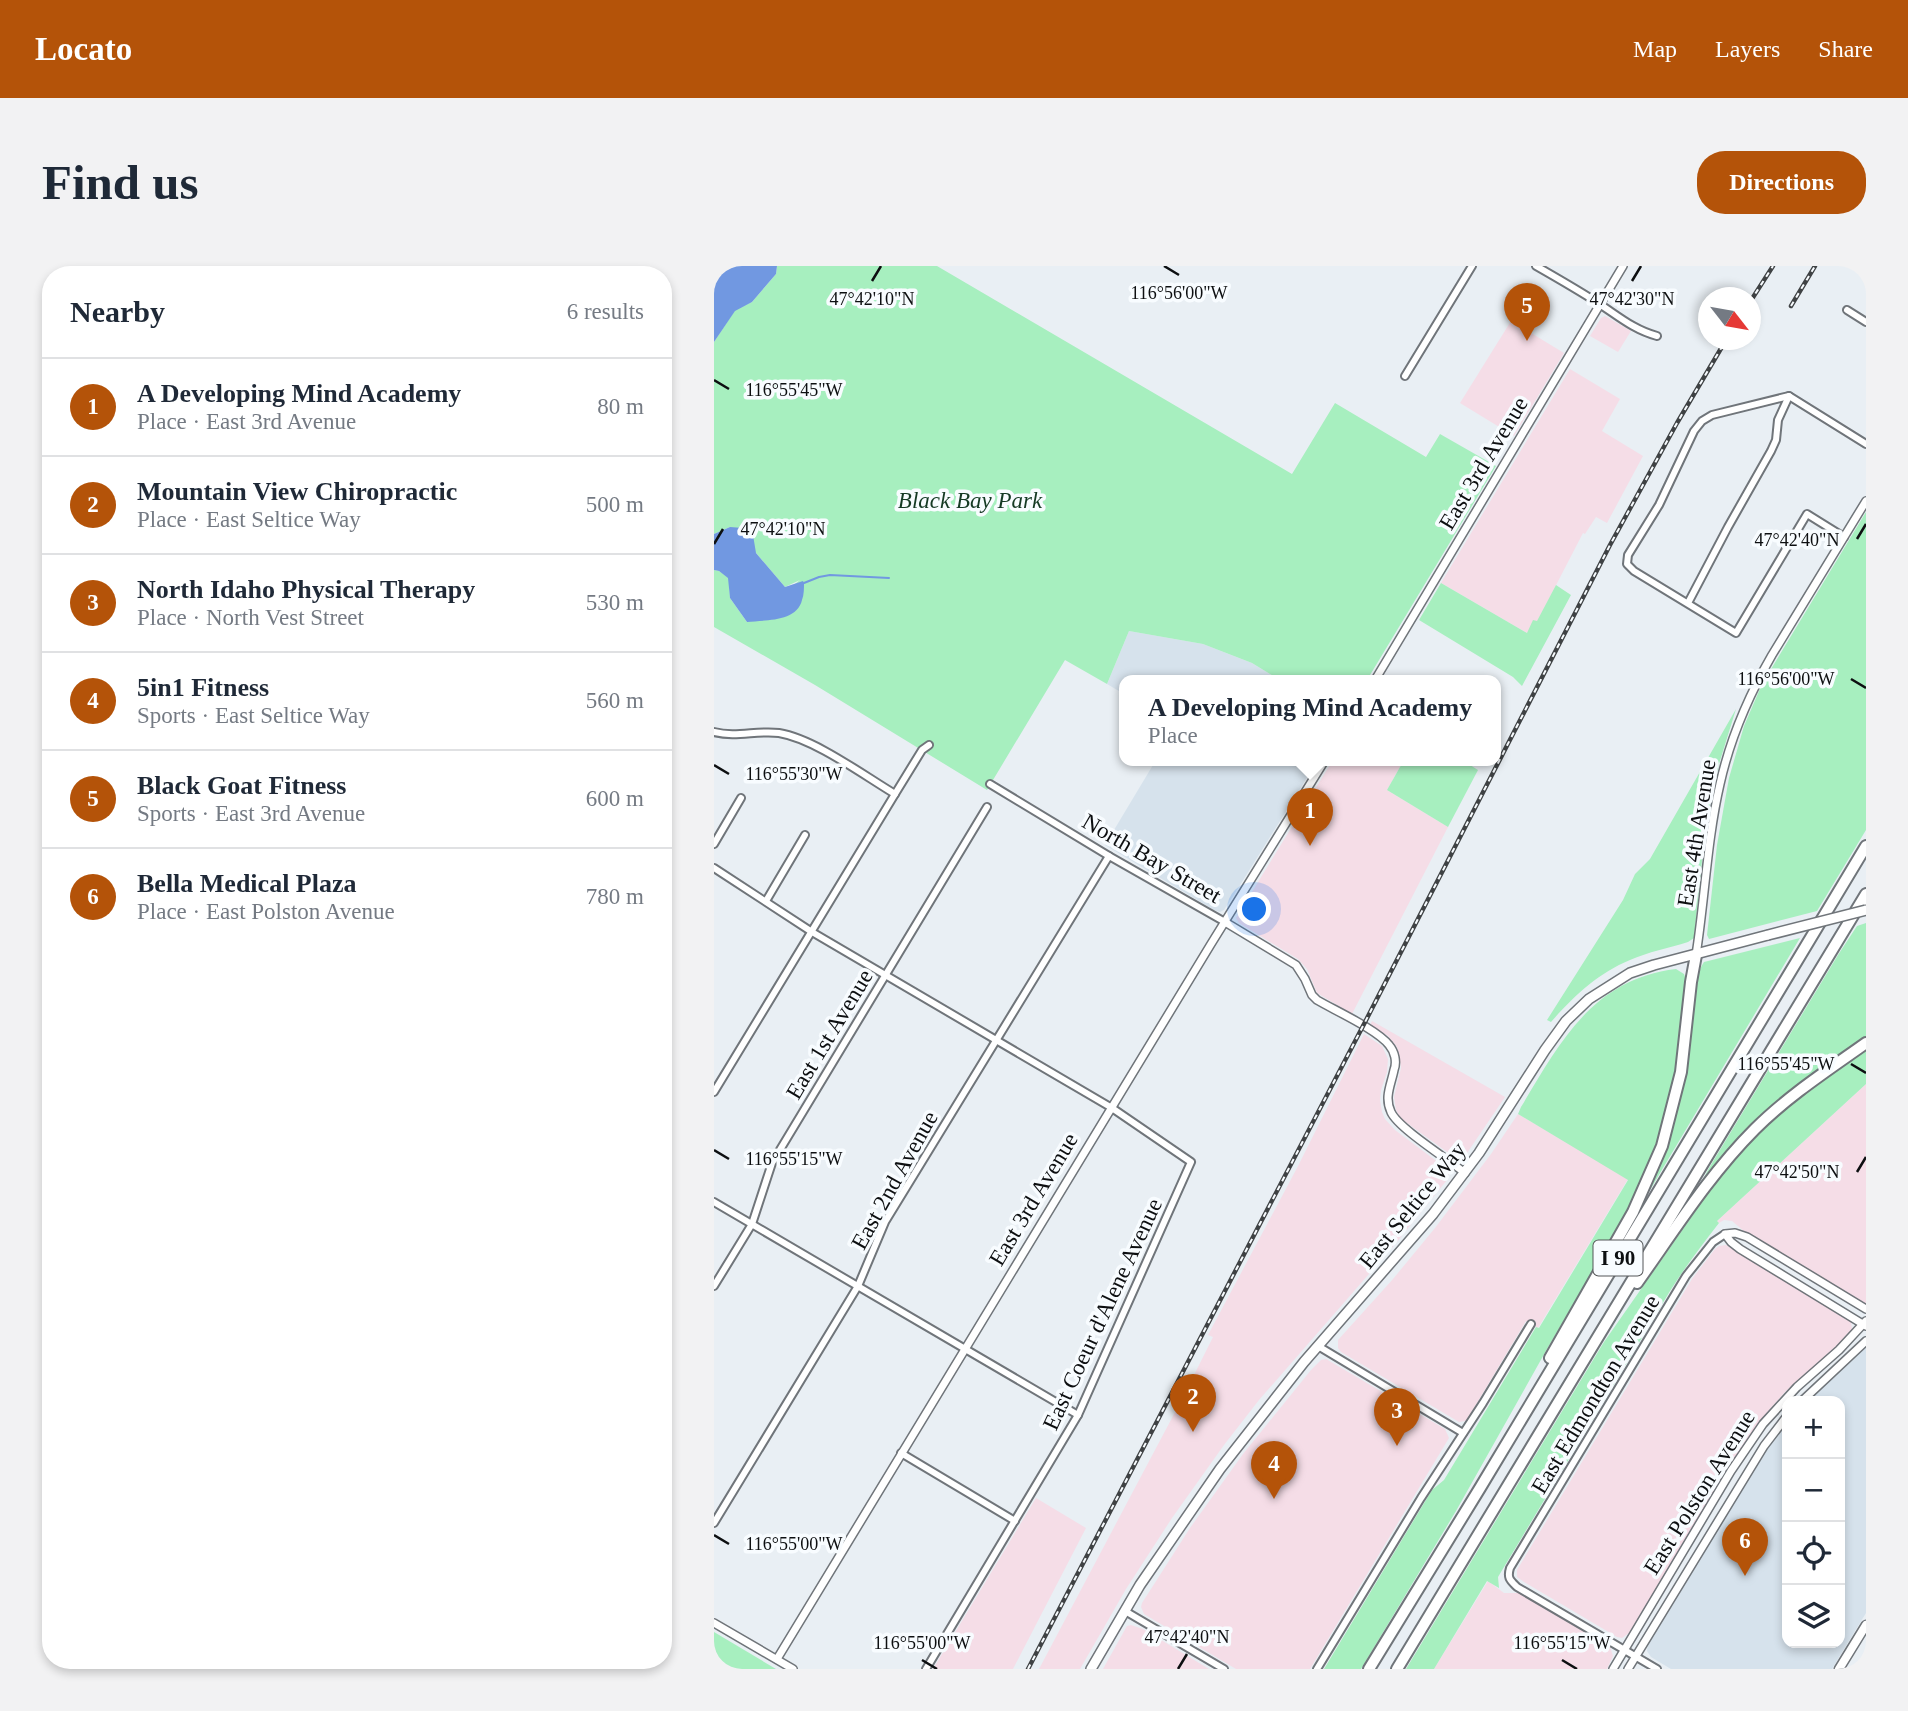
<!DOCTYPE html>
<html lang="en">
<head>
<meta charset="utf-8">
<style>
	:root { --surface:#fff; --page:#f2f2f3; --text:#1f2937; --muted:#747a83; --line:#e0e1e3; --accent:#b45309 }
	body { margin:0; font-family:"Times New Roman",serif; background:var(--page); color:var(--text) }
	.controls { position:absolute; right:21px; bottom:21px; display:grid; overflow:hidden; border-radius:14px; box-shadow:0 4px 10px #0003 }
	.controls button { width:63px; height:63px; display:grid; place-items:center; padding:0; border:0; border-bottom:2px solid var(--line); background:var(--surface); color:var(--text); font:35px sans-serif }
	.compass { position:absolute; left:984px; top:21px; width:63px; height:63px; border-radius:50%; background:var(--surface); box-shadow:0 4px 10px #0003; rotate:121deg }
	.you { position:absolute; left:541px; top:644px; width:24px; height:24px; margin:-18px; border:5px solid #fff; border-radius:50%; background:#1a73e8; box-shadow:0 0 0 10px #1a73e833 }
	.badge { display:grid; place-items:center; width:46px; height:46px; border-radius:50%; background:var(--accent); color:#fff; font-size:23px; font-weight:700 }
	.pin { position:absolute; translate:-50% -58px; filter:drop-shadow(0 2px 4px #0008) }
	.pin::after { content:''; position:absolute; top:37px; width:24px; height:21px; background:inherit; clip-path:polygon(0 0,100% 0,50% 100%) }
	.popup { position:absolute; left:405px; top:409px; width:382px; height:91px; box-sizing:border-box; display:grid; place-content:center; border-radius:14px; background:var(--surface); filter:drop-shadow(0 2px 5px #0005); font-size:23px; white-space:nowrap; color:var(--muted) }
	.popup b { font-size:26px; color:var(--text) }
	.popup::after { content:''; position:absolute; left:50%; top:100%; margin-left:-14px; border:14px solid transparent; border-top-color:var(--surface) }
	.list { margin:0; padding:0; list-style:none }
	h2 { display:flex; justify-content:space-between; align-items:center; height:91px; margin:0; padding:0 28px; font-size:30px }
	h2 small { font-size:23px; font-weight:400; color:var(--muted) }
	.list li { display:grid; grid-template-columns:46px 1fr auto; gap:21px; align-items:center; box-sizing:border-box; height:98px; padding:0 28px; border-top:2px solid var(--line) }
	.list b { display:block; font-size:26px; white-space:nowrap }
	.list p { margin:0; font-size:23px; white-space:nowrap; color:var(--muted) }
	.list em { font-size:23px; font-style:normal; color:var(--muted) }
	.icon { flex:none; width:38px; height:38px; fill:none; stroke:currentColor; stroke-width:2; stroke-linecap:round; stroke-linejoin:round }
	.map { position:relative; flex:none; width:1152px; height:1403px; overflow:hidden; border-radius:28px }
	header { display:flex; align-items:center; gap:42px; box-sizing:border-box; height:98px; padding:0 35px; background:var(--accent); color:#fff }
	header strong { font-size:33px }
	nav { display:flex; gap:38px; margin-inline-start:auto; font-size:24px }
	.intro { display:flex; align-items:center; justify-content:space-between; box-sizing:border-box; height:168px; padding:0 42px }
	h1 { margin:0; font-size:49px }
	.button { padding:18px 32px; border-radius:28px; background:var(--accent); color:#fff; font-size:24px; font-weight:700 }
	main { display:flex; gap:42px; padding:0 42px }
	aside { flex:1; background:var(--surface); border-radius:28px; box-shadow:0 4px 10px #0003 }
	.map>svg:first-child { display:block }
	.commercial { fill:#f5dde7 }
	.built { fill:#d6e2ec }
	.green { fill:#a7efbf }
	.water { fill:#7198e1 }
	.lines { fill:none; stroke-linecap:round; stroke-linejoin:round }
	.stream { stroke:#7198e1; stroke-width:2 }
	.minor-casing { stroke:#70757a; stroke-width:10 }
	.tertiary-casing { stroke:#70757a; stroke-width:10 }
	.secondary-casing { stroke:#70757a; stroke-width:11 }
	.primary-casing { stroke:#70757a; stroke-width:12 }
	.motorway-casing { stroke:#70757a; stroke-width:14 }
	.minor { stroke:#fff; stroke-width:6 }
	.tertiary { stroke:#fff; stroke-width:7 }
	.secondary { stroke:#fff; stroke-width:8 }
	.primary { stroke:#fff; stroke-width:9 }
	.motorway { stroke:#fff; stroke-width:10 }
	.rail-casing { stroke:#3f4244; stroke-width:4.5 }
	.rail { stroke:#f8fcff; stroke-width:2; stroke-dasharray:5; stroke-linecap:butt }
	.primary-bridge-casing { stroke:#70757a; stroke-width:12; stroke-linecap:butt }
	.primary-bridge { stroke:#fff; stroke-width:9 }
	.ticks { fill:none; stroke:#0d0f11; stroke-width:2.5 }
	.labels { text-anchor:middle; stroke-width:7; stroke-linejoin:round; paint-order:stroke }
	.shield { fill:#f8fcff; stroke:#545658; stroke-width:2 }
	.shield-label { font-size:21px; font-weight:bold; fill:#0d0f11 }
	.street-label { font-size:23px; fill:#0d0f11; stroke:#f8fcff }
	.park-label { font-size:23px; font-style:italic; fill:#153a24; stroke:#f8fcff }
	.ticks-label { font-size:18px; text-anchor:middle; fill:#0d0f11; stroke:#f8fcff; stroke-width:7; stroke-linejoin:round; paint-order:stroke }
</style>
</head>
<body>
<header>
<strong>Locato</strong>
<nav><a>Map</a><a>Layers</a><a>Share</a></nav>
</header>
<div class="intro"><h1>Find us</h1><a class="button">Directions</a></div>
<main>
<aside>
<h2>Nearby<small>6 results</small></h2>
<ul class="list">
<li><span class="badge">1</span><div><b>A Developing Mind Academy</b><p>Place · East 3rd Avenue</p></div><em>80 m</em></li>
<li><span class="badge">2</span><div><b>Mountain View Chiropractic</b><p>Place · East Seltice Way</p></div><em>500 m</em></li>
<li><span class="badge">3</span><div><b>North Idaho Physical Therapy</b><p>Place · North Vest Street</p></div><em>530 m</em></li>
<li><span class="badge">4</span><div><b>5in1 Fitness</b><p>Sports · East Seltice Way</p></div><em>560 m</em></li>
<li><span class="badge">5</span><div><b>Black Goat Fitness</b><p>Sports · East 3rd Avenue</p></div><em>600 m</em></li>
<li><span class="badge">6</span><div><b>Bella Medical Plaza</b><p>Place · East Polston Avenue</p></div><em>780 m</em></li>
</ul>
</aside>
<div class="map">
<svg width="1152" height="1403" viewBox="0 0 1152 1403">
	<rect width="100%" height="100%" fill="#e9eff4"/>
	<!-- commercial -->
	<g class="commercial">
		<polygon points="891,50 917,65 904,86 876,70 887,52"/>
		<polygon points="797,55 850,87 800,170 746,137"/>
		<polygon points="856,103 906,133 888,165 929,190 893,257 882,251 871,268 869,267 823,356 813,367 727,317"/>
		<polygon points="619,494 690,494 673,524 734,561 638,748 603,727 593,703 584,693 525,657 522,652"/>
		<polygon points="658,755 791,831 751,890 745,892 740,891 686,852 682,844 680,831 687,802 685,788 683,781 674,770 656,759"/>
		<polygon points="650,768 668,780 674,793 673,806 667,824 666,834 668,846 671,853 681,864 733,903 735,906 733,914 682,977 545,1134 510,1179 458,1252 412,1323 366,1403 325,1403 468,1133 499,1071 494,1069 583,902"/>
		<polygon points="1152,818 1152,1038 1031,966 1018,955 1010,954 1005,957 1003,955"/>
		<polygon points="804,848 914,913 824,1062 812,1055 754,1152 751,1155 745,1156 627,1086 624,1082 624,1074 679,1013 721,962 777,888"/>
		<polygon points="1012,979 1132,1052 1137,1056 1138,1063 1125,1078 1072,1125 1056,1143 1033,1173 915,1367 908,1372 903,1371 810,1316 803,1311 803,1304 978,1013 1001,983 1005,980"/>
		<polygon points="612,1093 731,1163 735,1172 596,1403 522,1403 430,1348 427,1341 428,1337 476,1262 529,1188 597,1104 607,1094"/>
		<polygon points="322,1232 372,1262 299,1403 219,1403"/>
		<polygon points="774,1315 790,1327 806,1327 896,1381 899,1390 893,1403 720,1403"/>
		<polygon points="417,1359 429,1363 495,1403 389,1403 413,1360"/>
	</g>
	<!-- built -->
	<g class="built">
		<polygon points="415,365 489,378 538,397 566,414 410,414 410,428 393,418"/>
		<polygon points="442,494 604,494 518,632 510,644 506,646 500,644 391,579"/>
		<polygon points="1152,1079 1152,1347 1118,1403 957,1403 937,1391 933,1385 934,1376 1047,1191 1073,1156 1073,1377 1126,1377 1126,1135 1092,1135 1142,1091"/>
	</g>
	<!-- green -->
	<g class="green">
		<polygon points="63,0 223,0 578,208 621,137 712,191 726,168 782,200 653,414 566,414 538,397 489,378 415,365 393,418 351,394 273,524 101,419 0,361 0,304 5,305 15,312 16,332 33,356 86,314 71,321 42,287 16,261 0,268 0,76 21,44 38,36 62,8"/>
		<polygon points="1152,246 1152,564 1103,645 995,673 993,669 1003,579 1015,512 1030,460 1048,418"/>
		<polygon points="727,317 813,367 819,354 823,355 842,319 857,329 808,420 799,411 705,354"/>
		<path d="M 1022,443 L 1005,498 L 992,556 L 980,672 L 974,676 C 955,682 934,686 916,694 C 884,707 859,731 837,756 L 833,754 L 909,634 L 921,608 L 936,593 Z"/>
		<polygon points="690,494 748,494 764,504 734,561 673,524"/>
		<polygon points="1152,657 1152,772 1073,827 1040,858 987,917 995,902 1124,689 1143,660"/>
		<path d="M 1086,672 L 949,902 L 935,926 C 953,883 967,838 974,791 C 978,767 977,714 990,696 Z"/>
		<path d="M 962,703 L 970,708 L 972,714 L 961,821 L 951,858 L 937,897 L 916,942 L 833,1083 L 742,1245 L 647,1403 L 610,1403 L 718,1224 L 730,1214 L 822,1061 L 825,1062 L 914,914 L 804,848 L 807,841 C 846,776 879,713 962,703 Z"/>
		<path d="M 1152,783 L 1152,818 L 1003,955 L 1005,957 C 988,979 971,1001 956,1025 L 784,1311 L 785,1322 L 773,1315 L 720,1403 L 692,1403 L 890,1076 L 1004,913 C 1021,891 1038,870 1059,851 C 1088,826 1121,805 1152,783 Z"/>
		<polygon points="0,1366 62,1403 0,1403"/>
	</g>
	<!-- water -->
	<g class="water">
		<polygon points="0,0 63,0 62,8 38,36 21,45 0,76"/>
		<path d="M 16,261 L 29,262 L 39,269 L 42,287 L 71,321 L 89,315 L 90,317 C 90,322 90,329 88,334 C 83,356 51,354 33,356 L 16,332 L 14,312 L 5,305 L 0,304 L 0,268 Z"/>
	</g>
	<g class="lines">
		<!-- stream -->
		<polyline class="stream" points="90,317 105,311 116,309 175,312"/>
		<defs>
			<g id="minor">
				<path d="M 822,0 C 843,12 864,24 884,37 C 904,50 920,64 943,70"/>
				<polyline points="1133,44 1152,56"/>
				<polyline points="691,110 758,0"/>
				<polyline points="1130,271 1093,248 1022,367 920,305 913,298 914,289 945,239 980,165 988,155 998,149 1075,130 1152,178"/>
				<polyline points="974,337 1014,261 1057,185 1062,174 1064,154 1075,130"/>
				<path d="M 0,466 C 22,472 43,464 65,467 C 101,473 149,509 181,528"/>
				<polyline points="276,518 395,590 511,656"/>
				<polyline points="0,578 27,532"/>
				<polyline points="0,602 98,666 398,842 477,896 364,1149 212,1403"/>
				<polyline points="52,635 91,569"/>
				<polyline points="0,826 181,528 208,484 215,479"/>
				<polyline points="0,936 364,1149"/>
				<polyline points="0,1020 38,958 58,897 273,541"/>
				<polyline points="604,1080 749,1167"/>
				<polyline points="187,1187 301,1255"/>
				<polyline points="0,1257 144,1020 171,956 395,590"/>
				<polyline points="411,1345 510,1403"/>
				<polyline points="603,1403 707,1232 769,1137 817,1058"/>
				<path d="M 943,1403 L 803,1321 C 796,1314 793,1312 796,1302 L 972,1010 L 999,976 L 1011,968"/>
			</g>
			<g id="tertiary">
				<polyline points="661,414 909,0"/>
				<path d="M 511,656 L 582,699 L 591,713 L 598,729 L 603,734 C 620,744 664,764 675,779 C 681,786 683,796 680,804 C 677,819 670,831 677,846 C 684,862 735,894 751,907"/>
				<path d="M 982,689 C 991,632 993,574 1006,518 C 1016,473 1035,429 1058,389 L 1152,235"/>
				<polyline points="1152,1043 1033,971 1021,967 1011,968 1017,976 1026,983 1152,1060"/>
				<polyline points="1088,1135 1152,1075"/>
				<polyline points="0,1357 79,1403"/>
				<polyline points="63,1393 497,678 611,494"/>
				<polyline points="899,1403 1017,1205 1049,1158 1083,1121 1125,1084 1152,1055"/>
				<polyline points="914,1403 1050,1180 1073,1150"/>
			</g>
			<polyline id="secondary" points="1125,1403 1152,1359"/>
			<polyline id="primary" points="377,1403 426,1319 506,1203 590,1096 719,948 765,887 831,784 852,755 875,733 916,707 940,699 1054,669"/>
			<g id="motorway">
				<path d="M 923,1017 C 960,965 995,909 1041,863 C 1074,830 1114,804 1152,777"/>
				<polyline points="836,1092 919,946 948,880 967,806 977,716 982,689"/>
				<polyline points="655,1403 766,1222 1152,580"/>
				<polyline points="683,1403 1152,628"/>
			</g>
		</defs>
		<!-- minor casing -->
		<use href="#minor" class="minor-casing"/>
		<!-- tertiary casing -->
		<use href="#tertiary" class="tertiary-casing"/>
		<!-- secondary casing -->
		<use href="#secondary" class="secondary-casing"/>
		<!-- primary casing -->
		<use href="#primary" class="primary-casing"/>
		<!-- motorway casing -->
		<use href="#motorway" class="motorway-casing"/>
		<!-- minor -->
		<use href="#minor" class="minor"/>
		<!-- tertiary -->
		<use href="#tertiary" class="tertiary"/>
		<!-- secondary -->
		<use href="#secondary" class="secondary"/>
		<!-- primary -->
		<use href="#primary" class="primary"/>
		<!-- motorway -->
		<use href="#motorway" class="motorway"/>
		<defs>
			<g id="rail">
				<polyline points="1036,36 1059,0"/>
				<polyline points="1077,40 1101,0"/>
				<polyline points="314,1403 649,760 896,279 963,157 1012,74"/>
			</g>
		</defs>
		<!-- rail casing -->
		<use href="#rail" class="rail-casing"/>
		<!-- rail -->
		<use href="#rail" class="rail"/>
		<defs>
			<polyline id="primary-bridge" points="1054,669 1152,644"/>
		</defs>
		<!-- primary-bridge casing -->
		<use href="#primary-bridge" class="primary-bridge-casing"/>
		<!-- primary-bridge -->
		<use href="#primary-bridge" class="primary-bridge"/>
	</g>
	<!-- ticks -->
	<path class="ticks" d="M 450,0 L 465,9M 158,15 L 167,0M 918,15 L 927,0M 0,114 L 15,123M 1143,273 L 1152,258M 0,278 L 9,263M 1137,413 L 1152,422M 0,499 L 15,508M 1137,798 L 1152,807M 0,884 L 15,893M 1143,906 L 1152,891M 0,1269 L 15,1278M 208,1394 L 223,1403M 848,1394 L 863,1403M 464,1403 L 473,1388"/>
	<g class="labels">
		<!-- shield labels -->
		<rect class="shield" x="879.5" y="974.5" width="49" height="35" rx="5"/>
		<g class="shield-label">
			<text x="904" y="999">I 90</text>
		</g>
		<!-- street labels -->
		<g class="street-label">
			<text transform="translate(769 197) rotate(-59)" y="8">East 3rd Avenue</text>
			<text transform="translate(982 567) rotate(-81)" y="8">East 4th Avenue</text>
			<text transform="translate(438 592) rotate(30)" y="8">North Bay Street</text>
			<text transform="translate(115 768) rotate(-59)" y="8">East 1st Avenue</text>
			<text transform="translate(180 914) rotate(-61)" y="8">East 2nd Avenue</text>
			<text transform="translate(319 933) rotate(-59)" y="8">East 3rd Avenue</text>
			<text transform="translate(698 939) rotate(-51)" y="8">East Seltice Way</text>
			<text transform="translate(388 1048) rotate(-65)" y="8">East Coeur d'Alene Avenue</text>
			<text transform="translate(881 1128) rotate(-59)" y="8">East Edmondton Avenue</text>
			<text transform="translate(985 1226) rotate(-58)" y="8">East Polston Avenue</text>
		</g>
		<!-- park labels -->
		<g class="park-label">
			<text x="256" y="242">Black Bay Park</text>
		</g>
	</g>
	<g class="ticks-label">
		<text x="465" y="33">116°56'00"W</text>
		<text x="158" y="39">47°42'10"N</text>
		<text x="918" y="39">47°42'30"N</text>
		<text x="80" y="130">116°55'45"W</text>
		<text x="69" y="269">47°42'10"N</text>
		<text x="1083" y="280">47°42'40"N</text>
		<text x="1072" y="419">116°56'00"W</text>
		<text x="80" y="514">116°55'30"W</text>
		<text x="1072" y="804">116°55'45"W</text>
		<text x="80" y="899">116°55'15"W</text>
		<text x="1083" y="912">47°42'50"N</text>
		<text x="80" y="1284">116°55'00"W</text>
		<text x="473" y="1377">47°42'40"N</text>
		<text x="208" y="1383">116°55'00"W</text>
		<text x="848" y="1383">116°55'15"W</text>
	</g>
</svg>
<div class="controls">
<button>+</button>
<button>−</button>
<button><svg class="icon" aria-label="locate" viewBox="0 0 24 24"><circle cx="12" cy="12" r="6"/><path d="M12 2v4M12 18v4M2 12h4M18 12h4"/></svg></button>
<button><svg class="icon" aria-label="layers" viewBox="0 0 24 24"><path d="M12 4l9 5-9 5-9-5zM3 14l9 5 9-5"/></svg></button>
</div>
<svg class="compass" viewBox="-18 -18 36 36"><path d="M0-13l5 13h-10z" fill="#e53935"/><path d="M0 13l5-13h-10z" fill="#747a83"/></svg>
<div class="you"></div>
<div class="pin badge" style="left:596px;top:580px">1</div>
<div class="popup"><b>A Developing Mind Academy</b>Place</div>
<div class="pin badge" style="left:479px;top:1166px">2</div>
<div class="pin badge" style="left:683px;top:1180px">3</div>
<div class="pin badge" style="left:560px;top:1233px">4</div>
<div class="pin badge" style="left:813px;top:75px">5</div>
<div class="pin badge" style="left:1031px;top:1310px">6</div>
</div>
</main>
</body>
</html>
